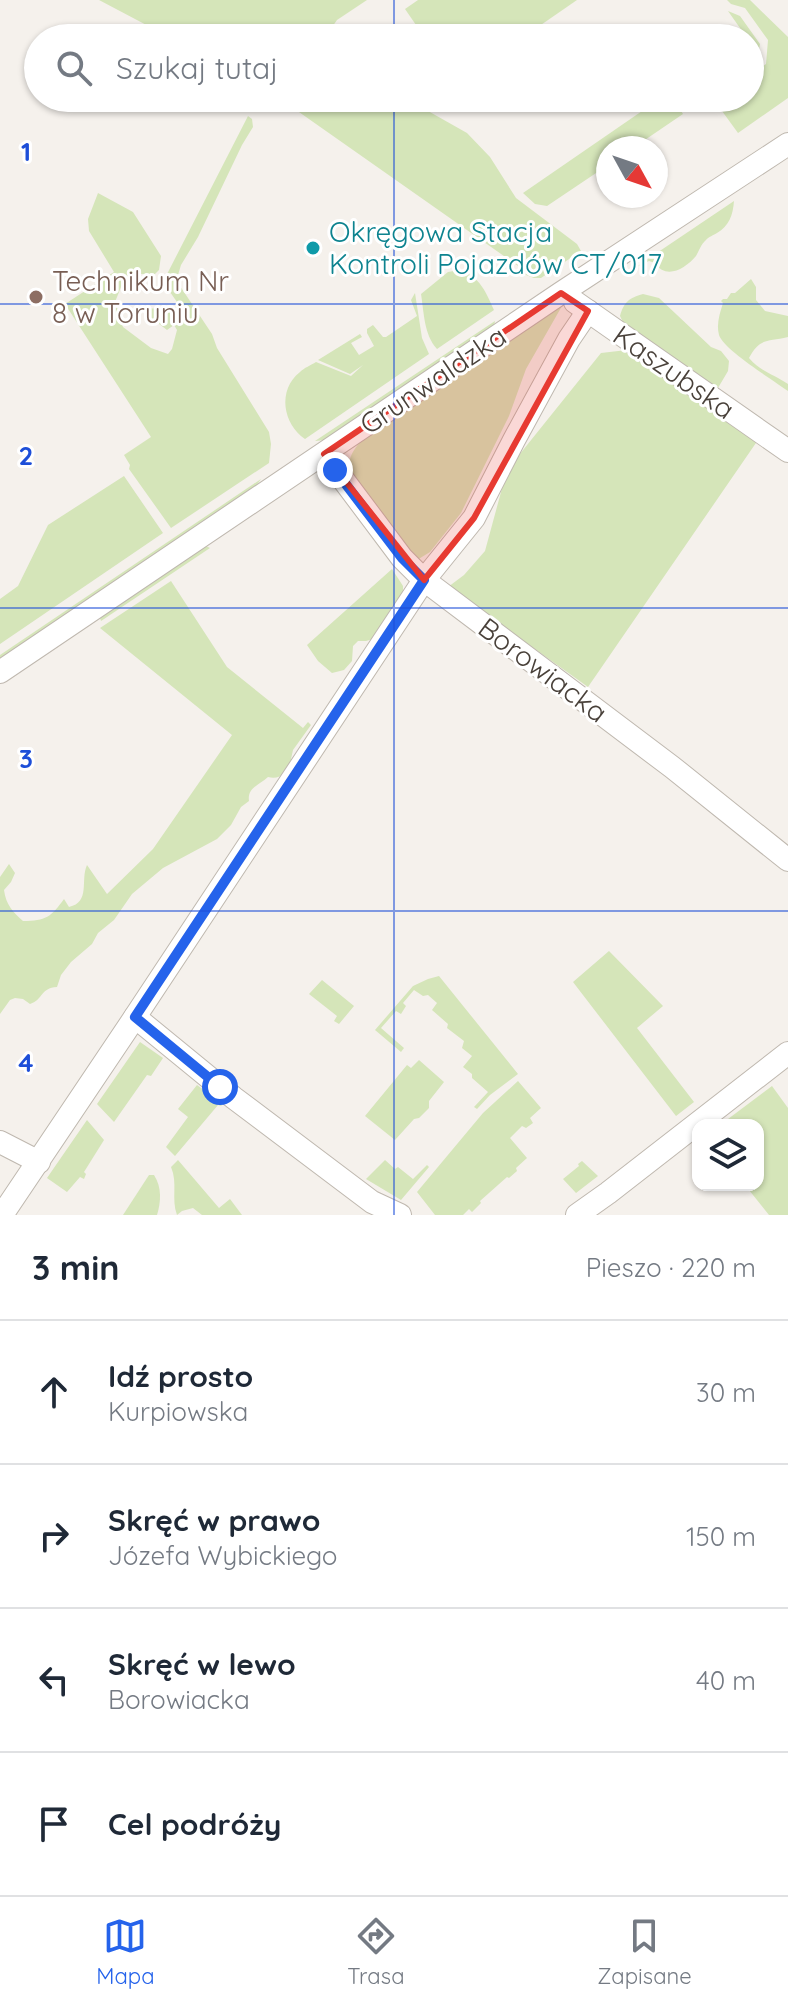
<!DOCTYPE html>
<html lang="pl">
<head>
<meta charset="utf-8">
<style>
	:root { --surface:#fff; --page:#f2f2f3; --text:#1f2937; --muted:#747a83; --line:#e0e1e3; --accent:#2563eb }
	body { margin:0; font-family:Quicksand,sans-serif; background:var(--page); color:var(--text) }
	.controls { position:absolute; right:24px; bottom:24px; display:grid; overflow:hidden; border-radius:16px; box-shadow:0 2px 6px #0004 }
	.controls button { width:72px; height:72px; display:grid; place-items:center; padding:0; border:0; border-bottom:2px solid var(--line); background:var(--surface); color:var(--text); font:40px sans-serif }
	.compass { position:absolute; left:596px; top:136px; width:72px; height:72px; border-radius:50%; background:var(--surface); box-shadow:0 2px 6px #0004; rotate:130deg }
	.stop { position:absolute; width:24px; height:24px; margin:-18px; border:6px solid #2563eb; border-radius:50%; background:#fff }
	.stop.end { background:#2563eb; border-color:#fff; box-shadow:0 2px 8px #0008 }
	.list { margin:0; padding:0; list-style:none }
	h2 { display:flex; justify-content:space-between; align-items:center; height:104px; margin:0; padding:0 32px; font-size:34px }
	h2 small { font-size:26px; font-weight:400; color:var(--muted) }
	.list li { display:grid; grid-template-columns:52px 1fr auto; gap:24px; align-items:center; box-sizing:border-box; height:144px; padding:0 32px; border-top:2px solid var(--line) }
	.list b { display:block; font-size:30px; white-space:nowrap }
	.list p { margin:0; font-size:26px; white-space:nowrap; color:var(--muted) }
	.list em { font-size:26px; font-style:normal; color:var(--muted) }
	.icon { flex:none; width:44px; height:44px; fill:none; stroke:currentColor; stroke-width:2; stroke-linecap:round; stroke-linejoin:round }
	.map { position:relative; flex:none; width:788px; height:1215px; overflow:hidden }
	.search { position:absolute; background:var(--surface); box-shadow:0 2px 6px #0004; left:24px; right:24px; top:24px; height:88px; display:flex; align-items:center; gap:20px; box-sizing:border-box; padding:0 28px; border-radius:44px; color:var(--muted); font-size:30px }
	.sheet { height:680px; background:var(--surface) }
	nav { display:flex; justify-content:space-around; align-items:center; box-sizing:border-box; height:112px; border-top:2px solid var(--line); background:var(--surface); font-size:22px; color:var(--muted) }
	nav a { display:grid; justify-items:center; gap:4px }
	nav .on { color:var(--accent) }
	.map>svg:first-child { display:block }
	.green { fill:#d5e5b9 }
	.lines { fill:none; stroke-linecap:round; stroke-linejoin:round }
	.minor-casing { stroke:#bfb8af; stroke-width:24 }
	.minor { stroke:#fff; stroke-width:22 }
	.route { stroke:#2563eb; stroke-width:10 }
	.marked { fill:#e73a31; fill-opacity:0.2; stroke:#e73a31; stroke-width:6; stroke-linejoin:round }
	.grid { fill:none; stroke:#1d4ed8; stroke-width:2; stroke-opacity:0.55 }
	.culture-dot { fill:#0f9aa8; stroke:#fff; stroke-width:3 }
	.education-dot { fill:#8d6e63; stroke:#fff; stroke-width:3 }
	.labels { text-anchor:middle; stroke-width:6; stroke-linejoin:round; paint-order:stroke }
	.culture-label { font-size:28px; fill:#0d838f; stroke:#fff; text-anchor:start }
	.education-label { font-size:28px; fill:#785e54; stroke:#fff; text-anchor:start }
	.street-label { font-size:28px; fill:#49413a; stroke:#fff }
	.grid-label { font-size:26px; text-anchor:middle; font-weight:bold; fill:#1d4ed8; stroke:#fff; stroke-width:6; stroke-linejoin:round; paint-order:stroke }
</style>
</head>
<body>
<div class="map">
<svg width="788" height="1215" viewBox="0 0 788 1215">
	<rect width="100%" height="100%" fill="#f5f1ec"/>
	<!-- green -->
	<g class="green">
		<polygon points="99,0 367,0 337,20 330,30 331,38 171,38"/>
		<polygon points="418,0 577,0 522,38 425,38 405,9"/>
		<polygon points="727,0 750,0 788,37 788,98 738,133 714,100 717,98 750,98 750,75 766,64 768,40 745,8 731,4"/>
		<polygon points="728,11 740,16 760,44 757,61 750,66 750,38 747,38"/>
		<polygon points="279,98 405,98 467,133 490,157 516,198 577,244 581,251 541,278 534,278 518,272 521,268"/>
		<polygon points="661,98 673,98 683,114 633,148 608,148 608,165 547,206 535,204 523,193"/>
		<polygon points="248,116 252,119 253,127 242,145 198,237 181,265 178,275 178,283 212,334 217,348 269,432 271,444 269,463 171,528 129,469 130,465 124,455 151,437 65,304 114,272 89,231 88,219 98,193 133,212 161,256 159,270 155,274 132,274 123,282 115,302 123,327 151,348 168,354 172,349 177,330 174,325 167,330 150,317 148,308 168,310 176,307 177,302 163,282"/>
		<path d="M 734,201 C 733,215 729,226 717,233 C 714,235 708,237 706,240 C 701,244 699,251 696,256 C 685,269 666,280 655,263 L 649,261 L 633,269 Z"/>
		<path d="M 460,270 C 480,277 486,292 494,310 L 437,349 C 424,335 424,313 421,294 L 448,272 Z"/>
		<path d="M 751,279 L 756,287 L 756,300 L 765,311 L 788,316 L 788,337 C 768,342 760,337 749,358 C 761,372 773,374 788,384 L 788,391 C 773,380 724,350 719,335 C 716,324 720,313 723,303 L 721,301 L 723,299 L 727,299 L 731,293 L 735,293 Z"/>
		<path d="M 415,293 L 422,338 L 429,354 L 305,439 C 283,424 277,390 300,372 C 304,368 311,365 316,362 L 351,376 L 363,365 L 350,374 L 318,360 L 360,334 L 362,337 L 351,343 L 359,355 L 374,346 L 367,333 L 367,329 L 373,325 L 383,337 L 386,337 L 417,316 L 411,300 Z"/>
		<path d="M 643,294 L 659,298 L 711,347 L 721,351 L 729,361 L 728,371 L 715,393 L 626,328 L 620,316 C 624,302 629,298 643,294 Z"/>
		<path d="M 562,306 L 526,369 L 509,416 L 461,513 L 430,552 L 417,560 L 355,483 C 346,464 348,456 361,441 Z"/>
		<polygon points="495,321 494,326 326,440 315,441"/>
		<polygon points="627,350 758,440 588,687 448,587 464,575 485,551 507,470 601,353"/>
		<polygon points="124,476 163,533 0,644 0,599 18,586 48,525"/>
		<polygon points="261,479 256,486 0,661 0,655"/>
		<polygon points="206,546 210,548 101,621 100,618"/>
		<polygon points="392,569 403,586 403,593 373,639 366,641 358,641 353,646 352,661 344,670 332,673 318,661 307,645"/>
		<path d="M 171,581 L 227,667 L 303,728 L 308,722 L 311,725 L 293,750 L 291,759 L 295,759 C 288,769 282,781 268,777 C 259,785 247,788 249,801 L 241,807 L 231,825 L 217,839 L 163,868 L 132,894 L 114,920 L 98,933 L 92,944 L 71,962 L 61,975 L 57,987 C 40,988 44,999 30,1004 L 23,999 L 15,998 L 10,1000 L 0,1014 L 0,877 L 9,864 L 15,873 L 11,882 L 4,890 C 6,905 13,912 23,921 C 46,921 51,917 64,899 L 69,907 C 91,902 80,880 87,865 L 107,894 L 153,849 L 232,735 L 100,628 Z"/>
		<polygon points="609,951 663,1006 637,1028 694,1102 676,1116 573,982"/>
		<polygon points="439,976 518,1074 490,1095 477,1109 474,1107 488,1092 472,1078 472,1074 463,1067 472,1056 462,1048 464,1041 447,1028 448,1024 432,1010 437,1003 428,995 423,996 414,990 403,1003 406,1006 401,1014 396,1011 381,1028 404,1048 401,1052 375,1030 413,986 428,979"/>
		<polygon points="322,980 354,1006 339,1024 334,1021 337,1016 309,994"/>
		<polygon points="140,1042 163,1058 151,1076 147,1075 114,1122 97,1104"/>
		<polygon points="419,1060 444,1082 429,1101 429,1108 419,1118 414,1119 395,1140 365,1116 407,1065 411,1068"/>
		<polygon points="518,1081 541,1108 530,1118 533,1123 526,1128 522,1126 510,1138 527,1158 516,1168 517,1171 509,1178 507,1177 480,1201 481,1203 472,1212 469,1209 463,1215 435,1215 417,1192 483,1113"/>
		<polygon points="197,1085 223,1104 221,1106 218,1105 175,1156 166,1147 188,1117 178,1109"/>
		<polygon points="772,1086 788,1108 788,1215 769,1215 745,1185 758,1185 758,1125 720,1125"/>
		<polygon points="87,1120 104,1140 84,1172 86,1174 84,1179 80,1177 67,1192 47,1178"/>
		<path d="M 178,1160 L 219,1208 L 230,1199 L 242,1215 L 202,1215 L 193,1208 L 182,1211 L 177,1215 C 171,1199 178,1183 171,1167 Z"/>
		<polygon points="385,1160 395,1169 398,1167 413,1179 427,1165 429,1167 401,1200 366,1179"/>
		<polygon points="582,1161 598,1176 576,1193 563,1179 579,1166 578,1164"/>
		<path d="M 149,1175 L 154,1175 C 162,1187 161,1202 157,1215 L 123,1215 Z"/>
	</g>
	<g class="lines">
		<defs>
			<g id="minor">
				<polyline points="575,302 788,451"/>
				<polyline points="324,454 402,558 424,580 672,767 788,860"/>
				<polyline points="0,672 561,293 788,144"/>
				<polyline points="135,1017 234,1098 372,1202 400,1215"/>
				<polyline points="0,1142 39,1162"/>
				<polyline points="2,1215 135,1017 424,580 474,518 514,440 569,339 588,311"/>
				<polyline points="577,1215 608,1193 788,1053"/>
			</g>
		</defs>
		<!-- minor casing -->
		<use href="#minor" class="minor-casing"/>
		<!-- minor -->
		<use href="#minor" class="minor"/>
	</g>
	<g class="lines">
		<!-- route -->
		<polyline class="route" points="220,1087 135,1017 424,580 402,558 335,470"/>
	</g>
	<!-- marked area -->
	<path class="marked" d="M 561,293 L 588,311 L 474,518 L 424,580 L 324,454 Z"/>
	<!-- grid -->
	<path class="grid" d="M 394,0 L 394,38M 394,98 L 394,1215M 0,304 L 788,304M 0,608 L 788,608M 0,911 L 788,911"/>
	<!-- markers -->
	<circle class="culture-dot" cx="313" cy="248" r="8"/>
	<circle class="education-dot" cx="36" cy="297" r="8"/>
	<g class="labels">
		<!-- culture labels -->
		<g class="culture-label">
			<text x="329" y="242">Okręgowa Stacja<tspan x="329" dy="32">Kontroli Pojazdów CT/017</tspan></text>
		</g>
		<!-- education labels -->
		<g class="education-label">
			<text x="52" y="291">Technikum Nr<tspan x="52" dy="32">8 w Toruniu</tspan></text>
		</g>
		<!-- street labels -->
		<g class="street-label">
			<text transform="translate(674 372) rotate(35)" y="10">Kaszubska</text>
			<text transform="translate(433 380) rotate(-34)" y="10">Grunwaldzka</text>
			<text transform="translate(543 670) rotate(37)" y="10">Borowiacka</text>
		</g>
	</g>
	<g class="grid-label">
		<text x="26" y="161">1</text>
		<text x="26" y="465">2</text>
		<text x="26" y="768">3</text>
		<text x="26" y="1072">4</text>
	</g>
</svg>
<div class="controls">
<button><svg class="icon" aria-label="layers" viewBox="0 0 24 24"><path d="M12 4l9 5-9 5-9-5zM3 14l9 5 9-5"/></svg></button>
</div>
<svg class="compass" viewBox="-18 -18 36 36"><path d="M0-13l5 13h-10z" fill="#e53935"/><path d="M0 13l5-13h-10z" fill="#747a83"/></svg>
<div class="stop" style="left:220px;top:1087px"></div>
<div class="stop end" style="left:335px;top:470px"></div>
<div class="search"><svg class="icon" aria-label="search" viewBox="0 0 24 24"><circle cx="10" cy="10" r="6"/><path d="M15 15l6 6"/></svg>Szukaj tutaj</div>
</div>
<section class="sheet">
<h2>3 min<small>Pieszo · 220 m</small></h2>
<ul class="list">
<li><svg class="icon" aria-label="ahead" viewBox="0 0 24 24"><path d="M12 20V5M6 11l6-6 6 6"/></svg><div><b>Idź prosto</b><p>Kurpiowska</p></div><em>30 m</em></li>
<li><svg class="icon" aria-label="right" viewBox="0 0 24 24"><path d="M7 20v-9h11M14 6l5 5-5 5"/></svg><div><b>Skręć w prawo</b><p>Józefa Wybickiego</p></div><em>150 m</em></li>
<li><svg class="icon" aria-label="left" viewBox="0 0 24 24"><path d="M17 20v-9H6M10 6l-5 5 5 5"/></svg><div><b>Skręć w lewo</b><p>Borowiacka</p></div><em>40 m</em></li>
<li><svg class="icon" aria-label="arrive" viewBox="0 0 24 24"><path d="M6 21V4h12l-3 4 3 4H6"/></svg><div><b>Cel podróży</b></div></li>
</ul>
</section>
<nav>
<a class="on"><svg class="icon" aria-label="map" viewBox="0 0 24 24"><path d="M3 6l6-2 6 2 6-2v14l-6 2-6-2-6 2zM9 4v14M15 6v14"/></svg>Mapa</a>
<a><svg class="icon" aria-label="directions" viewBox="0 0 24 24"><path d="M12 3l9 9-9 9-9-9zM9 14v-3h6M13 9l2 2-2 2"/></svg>Trasa</a>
<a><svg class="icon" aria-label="saved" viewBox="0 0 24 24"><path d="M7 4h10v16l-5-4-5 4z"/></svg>Zapisane</a>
</nav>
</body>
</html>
